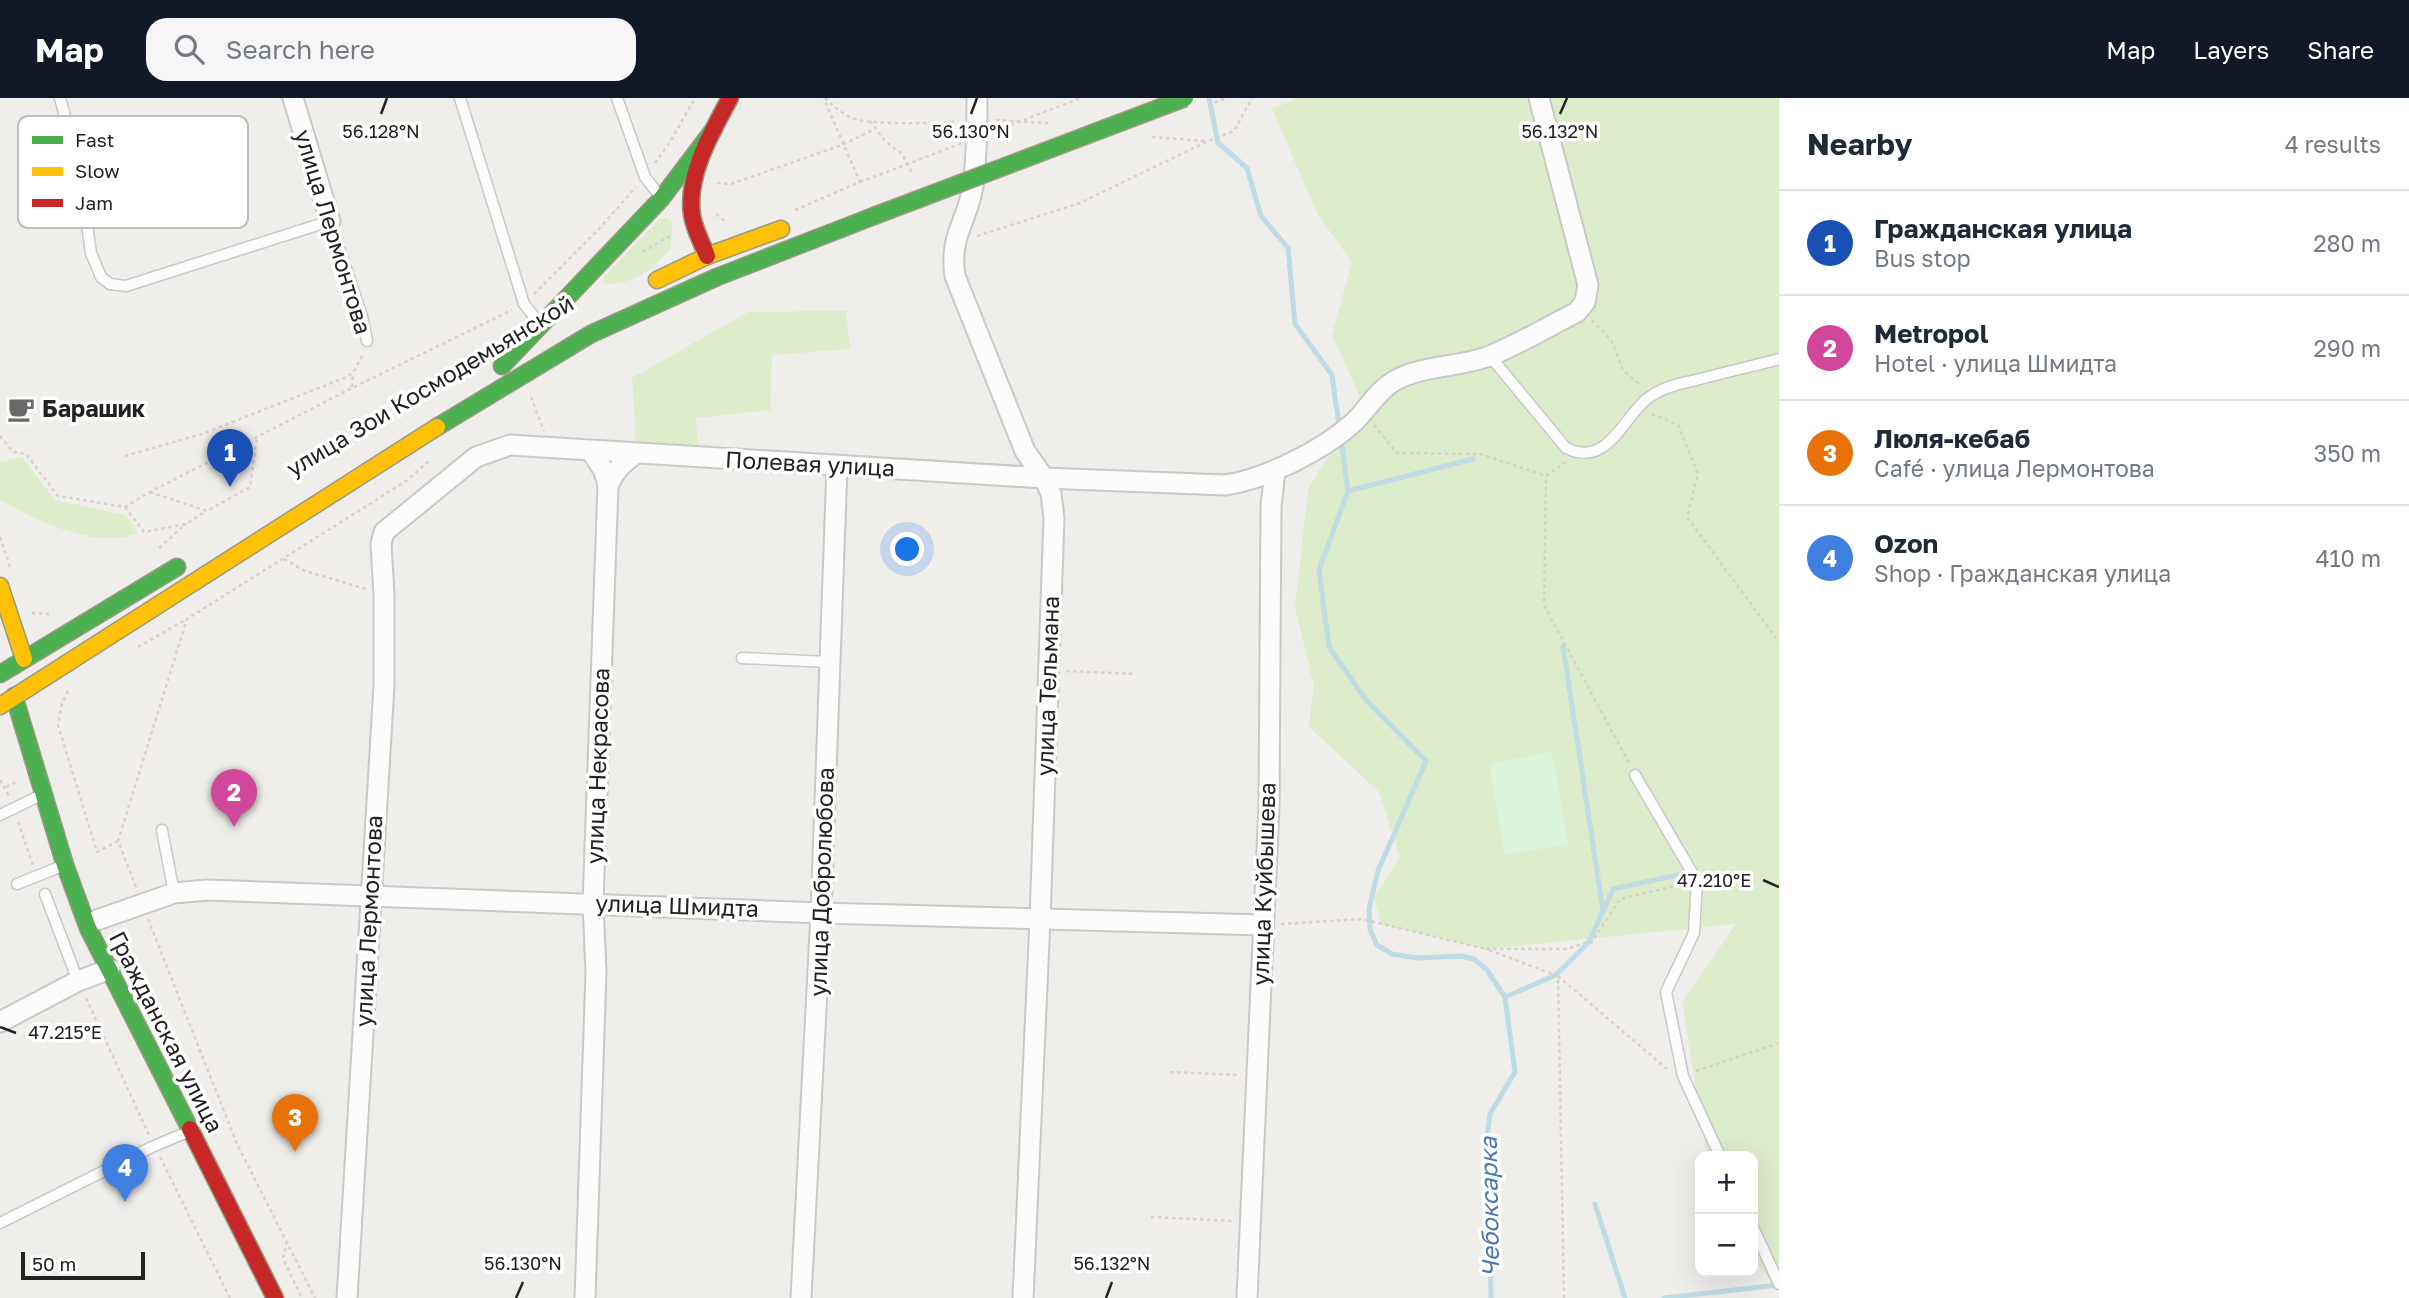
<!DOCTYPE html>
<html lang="en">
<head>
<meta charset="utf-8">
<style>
	:root { --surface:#fff; --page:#f6f6f7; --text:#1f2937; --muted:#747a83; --line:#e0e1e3; --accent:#111827 }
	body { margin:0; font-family:"Golos Text",sans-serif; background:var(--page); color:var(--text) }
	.controls { position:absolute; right:21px; bottom:21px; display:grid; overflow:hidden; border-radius:14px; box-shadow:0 7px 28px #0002 }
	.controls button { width:63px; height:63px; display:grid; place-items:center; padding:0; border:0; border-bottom:2px solid var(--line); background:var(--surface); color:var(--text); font:35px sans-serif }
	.scale { position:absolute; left:21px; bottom:18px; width:124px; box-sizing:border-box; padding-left:7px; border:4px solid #222; border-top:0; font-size:19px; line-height:24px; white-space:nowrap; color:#222; -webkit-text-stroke:5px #fff; paint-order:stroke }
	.you { position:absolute; left:908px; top:452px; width:24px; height:24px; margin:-18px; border:5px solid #fff; border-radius:50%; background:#1a73e8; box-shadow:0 0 0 10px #1a73e833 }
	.badge { display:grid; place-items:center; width:46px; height:46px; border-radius:50%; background:var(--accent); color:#fff; font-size:23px; font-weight:700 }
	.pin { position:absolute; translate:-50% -58px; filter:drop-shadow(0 2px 4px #0008) }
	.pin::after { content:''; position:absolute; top:37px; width:24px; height:21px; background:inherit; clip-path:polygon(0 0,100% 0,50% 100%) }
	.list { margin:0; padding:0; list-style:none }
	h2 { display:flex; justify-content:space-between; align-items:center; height:91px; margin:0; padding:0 28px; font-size:30px }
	h2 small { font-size:23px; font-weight:400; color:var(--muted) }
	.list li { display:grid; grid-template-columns:46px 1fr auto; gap:21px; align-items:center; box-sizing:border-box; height:105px; padding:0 28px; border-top:2px solid var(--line) }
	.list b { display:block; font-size:26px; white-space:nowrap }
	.list p { margin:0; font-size:23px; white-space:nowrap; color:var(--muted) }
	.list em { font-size:23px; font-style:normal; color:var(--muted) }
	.icon { flex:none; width:38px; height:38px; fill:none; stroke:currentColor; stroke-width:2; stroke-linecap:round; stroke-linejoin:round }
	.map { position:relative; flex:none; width:1779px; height:1200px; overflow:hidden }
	header { display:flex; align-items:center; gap:42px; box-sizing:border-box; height:98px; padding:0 35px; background:var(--accent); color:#fff }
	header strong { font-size:33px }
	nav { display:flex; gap:38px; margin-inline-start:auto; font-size:24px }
	.search { width:490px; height:63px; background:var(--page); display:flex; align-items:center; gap:18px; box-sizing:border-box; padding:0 24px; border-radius:21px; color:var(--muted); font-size:26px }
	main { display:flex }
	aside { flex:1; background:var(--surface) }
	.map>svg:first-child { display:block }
	.grass { fill:#ddeccb }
	.park { fill:#daf5da }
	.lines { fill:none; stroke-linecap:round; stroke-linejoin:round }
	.stream { stroke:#bfdbe3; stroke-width:5 }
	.lane-casing { stroke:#c9c8c7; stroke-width:13 }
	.street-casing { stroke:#c9c8c7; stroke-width:23 }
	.fast-casing { stroke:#999a82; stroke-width:19 }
	.slow-casing { stroke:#999a82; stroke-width:19 }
	.jam-casing { stroke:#999a82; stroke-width:19 }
	.path { stroke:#dccecd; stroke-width:2.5; stroke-dasharray:3.5 3.5; stroke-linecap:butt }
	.lane { stroke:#fdfcfc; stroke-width:10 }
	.street { stroke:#fdfcfc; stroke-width:19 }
	.fast { stroke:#4caf50; stroke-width:16 }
	.slow { stroke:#ffc107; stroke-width:16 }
	.jam { stroke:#c62828; stroke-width:16 }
	.fast-bridge-casing { stroke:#a79c86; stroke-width:19; stroke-linecap:butt }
	.path-bridge { stroke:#dccecd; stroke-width:2.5; stroke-dasharray:3.5 3.5; stroke-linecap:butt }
	.fast-bridge { stroke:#4caf50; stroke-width:16 }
	.ticks { fill:none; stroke:#222; stroke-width:2.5 }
	.labels { text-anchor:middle; stroke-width:7; stroke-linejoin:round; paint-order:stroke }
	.street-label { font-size:23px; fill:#222; stroke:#fff }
	.poi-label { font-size:23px; font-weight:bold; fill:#222; stroke:#fff; text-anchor:start }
	.water-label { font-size:24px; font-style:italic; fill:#4a7aab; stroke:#fff }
	.key { fill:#fff; stroke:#bdbdbd; stroke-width:2 }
	.key-label { font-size:19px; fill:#222 }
	.ticks-label { font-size:18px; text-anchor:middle; fill:#222; stroke:#fff; stroke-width:7; stroke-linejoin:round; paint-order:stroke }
</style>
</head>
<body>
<header>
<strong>Map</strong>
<div class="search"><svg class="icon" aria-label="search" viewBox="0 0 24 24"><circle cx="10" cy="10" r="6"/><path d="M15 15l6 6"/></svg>Search here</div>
<nav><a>Map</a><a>Layers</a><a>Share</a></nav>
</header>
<main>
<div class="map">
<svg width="1779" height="1200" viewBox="0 0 1779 1200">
	<rect width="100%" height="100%" fill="#f0eeeb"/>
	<!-- grass -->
	<g class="grass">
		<polygon points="1299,0 1779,0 1779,1190 1753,1162 1753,1058 1707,1058 1682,904 1736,826 1486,851 1381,826 1374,799 1400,759 1379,694 1309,629 1314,588 1295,510 1308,392 1327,360 1371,323 1332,237 1352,164 1318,117 1272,11"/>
		<path d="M 661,120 L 667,120 L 672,123 L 671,151 C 648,174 637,185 604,186 L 603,180 Z"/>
		<polygon points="846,213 850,251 772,257 770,312 696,320 698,351 636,347 632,280 748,214"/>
		<path d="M 22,359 L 55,402 L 126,417 L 139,436 C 130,437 120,440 112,440 C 80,442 26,419 0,401 L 0,364 Z"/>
	</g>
	<!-- park -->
	<polygon class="park" points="1552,654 1568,746 1505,757 1489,666"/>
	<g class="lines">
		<!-- stream -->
		<g class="stream">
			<polyline points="1209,0 1218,45 1247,70 1261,118 1288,150 1295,226 1332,277 1339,328"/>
			<polyline points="1341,341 1348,393 1319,472 1329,549 1366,602 1426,663 1378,773 1369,811 1370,831 1377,847 1392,856 1417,860 1461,858 1474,861 1487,872 1505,899 1515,974 1490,1016 1485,1054 1490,1131 1491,1200"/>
			<polyline points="1348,393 1473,361"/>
			<polyline points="1563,548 1603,813"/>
			<polyline points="1505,899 1556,877 1589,844 1613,791 1682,776"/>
			<polyline points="1595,1106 1625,1200"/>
			<polyline points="1664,1200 1779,1187"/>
		</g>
		<defs>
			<g id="lane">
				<polyline points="60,0 78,66 91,155 101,179 110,186 126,188 330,123 362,218 367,243"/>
				<polyline points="460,0 524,206 540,226"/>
				<polyline points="617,0 645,79 659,97"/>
				<path d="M 1490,258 L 1566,350 C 1610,372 1624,313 1654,296 C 1668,287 1685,285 1700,281 C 1726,274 1753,268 1779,261"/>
				<polyline points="742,560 830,564"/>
				<polyline points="1635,677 1697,783 1694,835 1666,894 1683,978 1720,1058"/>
				<polyline points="0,717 41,697"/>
				<polyline points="162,732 174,795"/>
				<polyline points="17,786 62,768"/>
				<polyline points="45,796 78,883"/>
				<polyline points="0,1125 154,1048 190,1033"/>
				<polyline points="1753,1129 1779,1186"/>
			</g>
			<g id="street">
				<polyline points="293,0 330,123"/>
				<path d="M 977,0 C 977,29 977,60 973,88 C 967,125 949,137 955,178 L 1025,353 L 1044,380 L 1051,396 L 1054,420 L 1040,821 L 1023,1200"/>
				<path d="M 591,353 L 604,373 L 608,388 C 614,373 622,366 635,356"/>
				<polyline points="97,822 174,795 207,792 821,815 1263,827"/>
				<polyline points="0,924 78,883 110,871"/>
				<path d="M 347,1200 L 384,588 L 384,496 L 381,446 L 384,434 L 476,359 L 510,347 L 1044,380 L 1225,387 C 1266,381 1323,352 1353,325 C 1368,311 1376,294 1394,283 C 1424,266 1461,270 1492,257 C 1521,245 1549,228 1577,214 L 1585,204 L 1588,187 L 1539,0"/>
				<polyline points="585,1200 596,874 593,805 608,388"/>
				<polyline points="801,1200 821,815 837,368"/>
				<polyline points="1247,1200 1269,708 1271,408 1275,373"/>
			</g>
			<g id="fast">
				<polyline points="502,268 661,101 714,31"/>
				<polyline points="437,329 591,236 717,179 874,118"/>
				<polyline points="0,576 177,469"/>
				<polyline points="14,598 65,767 88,830 190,1031"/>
			</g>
			<g id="slow">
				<polyline points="657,182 707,158 781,131"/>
				<polyline points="0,488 24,561"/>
				<polyline points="0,608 437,329"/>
			</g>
			<g id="jam">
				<path d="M 707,158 C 702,145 694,131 692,117 C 686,77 712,34 730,0"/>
				<polyline points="190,1031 275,1200"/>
			</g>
		</defs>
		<!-- lane casing -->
		<use href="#lane" class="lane-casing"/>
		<!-- street casing -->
		<use href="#street" class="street-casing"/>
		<!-- fast casing -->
		<use href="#fast" class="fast-casing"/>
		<!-- slow casing -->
		<use href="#slow" class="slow-casing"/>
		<!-- jam casing -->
		<use href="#jam" class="jam-casing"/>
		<!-- path -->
		<g class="path">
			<path d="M 825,0 C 833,8 841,15 852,20 C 867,27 939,26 958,23"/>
			<polyline points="996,22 1048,25"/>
			<polyline points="870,23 886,44 902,56 913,77"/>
			<polyline points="1152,39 1205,43"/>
			<polyline points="655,65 670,44 695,0"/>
			<polyline points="717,85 731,86 842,47 875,31"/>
			<polyline points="795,112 860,84 824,1"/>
			<polyline points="716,116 727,125"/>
			<polyline points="977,138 1080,105 1208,43 1234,33 1252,0"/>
			<polyline points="643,154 673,136"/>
			<polyline points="534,196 598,132 636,89"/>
			<polyline points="1592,222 1611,242 1623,272 1641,288"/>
			<polyline points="352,289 353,275"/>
			<polyline points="531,299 544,333"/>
			<polyline points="1652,316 1678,327 1698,376 1687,419 1779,544"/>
			<polyline points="1374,327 1397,355 1480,356 1546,378"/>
			<polyline points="0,338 13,354 26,356 58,398 125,409 150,394 352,290 512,212"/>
			<polyline points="125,358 202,336 344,280 353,275 364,255"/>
			<polyline points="1566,364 1546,378 1544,507 1629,665"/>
			<polyline points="150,394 207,413 250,389 257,339"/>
			<polyline points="125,409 144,434 186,426 206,413"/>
			<polyline points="0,439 10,469"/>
			<polyline points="159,450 186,426"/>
			<polyline points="284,461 305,473 366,491"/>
			<polyline points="32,515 49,516"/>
			<polyline points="138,549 187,521"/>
			<polyline points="1066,573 1136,576"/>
			<polyline points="68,593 62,605 58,627 97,754 118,743"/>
			<polyline points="0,682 9,698"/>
			<polyline points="6,689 16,684"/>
			<polyline points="18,724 33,767"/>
			<polyline points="136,789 118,743 187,521 406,383 429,363"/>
			<polyline points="148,821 237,1046 315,1200"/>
			<polyline points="1281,826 1362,821 1486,851"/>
			<polyline points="1558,878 1486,851 1567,851 1588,844 1591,845 1620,801 1683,786"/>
			<polyline points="86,900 149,1037"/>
			<polyline points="1696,973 1779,945"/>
			<polyline points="1170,974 1239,977"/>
			<polyline points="160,1059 230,1200"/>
			<polyline points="1151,1119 1234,1123"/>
			<polyline points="287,1143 283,1161 302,1200"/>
			<polyline points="1564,1200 1558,878 1667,971"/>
		</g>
		<!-- lane -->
		<use href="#lane" class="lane"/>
		<!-- street -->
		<use href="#street" class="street"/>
		<!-- fast -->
		<use href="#fast" class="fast"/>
		<!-- slow -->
		<use href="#slow" class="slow"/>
		<!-- jam -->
		<use href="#jam" class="jam"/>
		<defs>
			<polyline id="fast-bridge" points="874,118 1185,0"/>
		</defs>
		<!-- fast-bridge casing -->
		<use href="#fast-bridge" class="fast-bridge-casing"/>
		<!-- path-bridge -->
		<g class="path-bridge">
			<polyline points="1208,7 1227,0"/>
			<polyline points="860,84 1081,0"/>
		</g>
		<!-- fast-bridge -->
		<use href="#fast-bridge" class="fast-bridge"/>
	</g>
	<!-- ticks -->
	<path class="ticks" d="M 381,16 L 387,0M 971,16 L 977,0M 1560,16 L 1567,0M 1763,782 L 1779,789M 0,929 L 16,935M 516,1200 L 523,1184M 1106,1200 L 1112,1184"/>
	<!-- icons -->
	<defs>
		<symbol id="cafe-bare" viewBox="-9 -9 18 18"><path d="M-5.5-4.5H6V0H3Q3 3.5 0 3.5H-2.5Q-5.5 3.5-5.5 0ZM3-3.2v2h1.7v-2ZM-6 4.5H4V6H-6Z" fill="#6a6968" stroke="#fff" stroke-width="2.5" paint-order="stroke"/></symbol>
	</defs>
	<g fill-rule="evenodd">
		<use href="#cafe-bare" x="2" y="292" width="38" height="38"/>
	</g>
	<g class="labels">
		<!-- street labels -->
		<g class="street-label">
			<text transform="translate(333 134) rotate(73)" y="8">улица Лермонтова</text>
			<text transform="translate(430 288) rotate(-31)" y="8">улица Зои Космодемьянской</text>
			<text transform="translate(810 366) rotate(3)" y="8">Полевая улица</text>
			<text transform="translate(1048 588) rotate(-88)" y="8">улица Тельмана</text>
			<text transform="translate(598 668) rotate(-88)" y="8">улица Некрасова</text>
			<text transform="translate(822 784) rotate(-88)" y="8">улица Добролюбова</text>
			<text transform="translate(1264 786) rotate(-88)" y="8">улица Куйбышева</text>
			<text transform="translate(677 808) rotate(2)" y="8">улица Шмидта</text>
			<text transform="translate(369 823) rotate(-87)" y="8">улица Лермонтова</text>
			<text transform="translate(166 934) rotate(63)" y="8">Гражданская улица</text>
		</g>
		<!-- poi labels -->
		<g class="poi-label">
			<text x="42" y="319">Барашик</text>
		</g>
		<!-- water labels -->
		<g class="water-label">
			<text transform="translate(1490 1109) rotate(-91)" y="8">Чебоксарка</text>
		</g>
	</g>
	<!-- legend -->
	<rect x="18" y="18" width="230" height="112" rx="10" class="key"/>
	<rect x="32" y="38" width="31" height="8" fill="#4caf50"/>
	<rect x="32" y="69" width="31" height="9" fill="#ffc107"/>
	<rect x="32" y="101" width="31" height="8" fill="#c62828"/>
	<g class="key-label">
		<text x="75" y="49">Fast</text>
		<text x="75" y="80">Slow</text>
		<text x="75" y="112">Jam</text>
	</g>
	<g class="ticks-label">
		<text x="381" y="40">56.128°N</text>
		<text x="971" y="40">56.130°N</text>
		<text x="1560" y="40">56.132°N</text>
		<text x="1714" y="789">47.210°E</text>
		<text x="65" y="941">47.215°E</text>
		<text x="523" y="1172">56.130°N</text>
		<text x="1112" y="1172">56.132°N</text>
	</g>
</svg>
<div class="controls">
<button>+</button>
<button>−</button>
</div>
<div class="scale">50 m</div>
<div class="you"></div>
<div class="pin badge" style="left:230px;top:389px;background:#1a4fb4">1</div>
<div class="pin badge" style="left:234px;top:729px;background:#d1479c">2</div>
<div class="pin badge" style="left:295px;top:1054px;background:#e8710a">3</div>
<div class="pin badge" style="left:125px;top:1104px;background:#3f7fe0">4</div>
</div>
<aside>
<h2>Nearby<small>4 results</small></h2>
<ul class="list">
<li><span class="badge" style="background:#1a4fb4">1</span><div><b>Гражданская улица</b><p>Bus stop</p></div><em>280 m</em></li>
<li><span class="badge" style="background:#d1479c">2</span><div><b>Metropol</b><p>Hotel · улица Шмидта</p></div><em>290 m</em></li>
<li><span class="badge" style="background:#e8710a">3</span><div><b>Люля-кебаб</b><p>Café · улица Лермонтова</p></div><em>350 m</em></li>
<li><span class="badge" style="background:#3f7fe0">4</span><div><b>Ozon</b><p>Shop · Гражданская улица</p></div><em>410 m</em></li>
</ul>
</aside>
</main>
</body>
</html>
